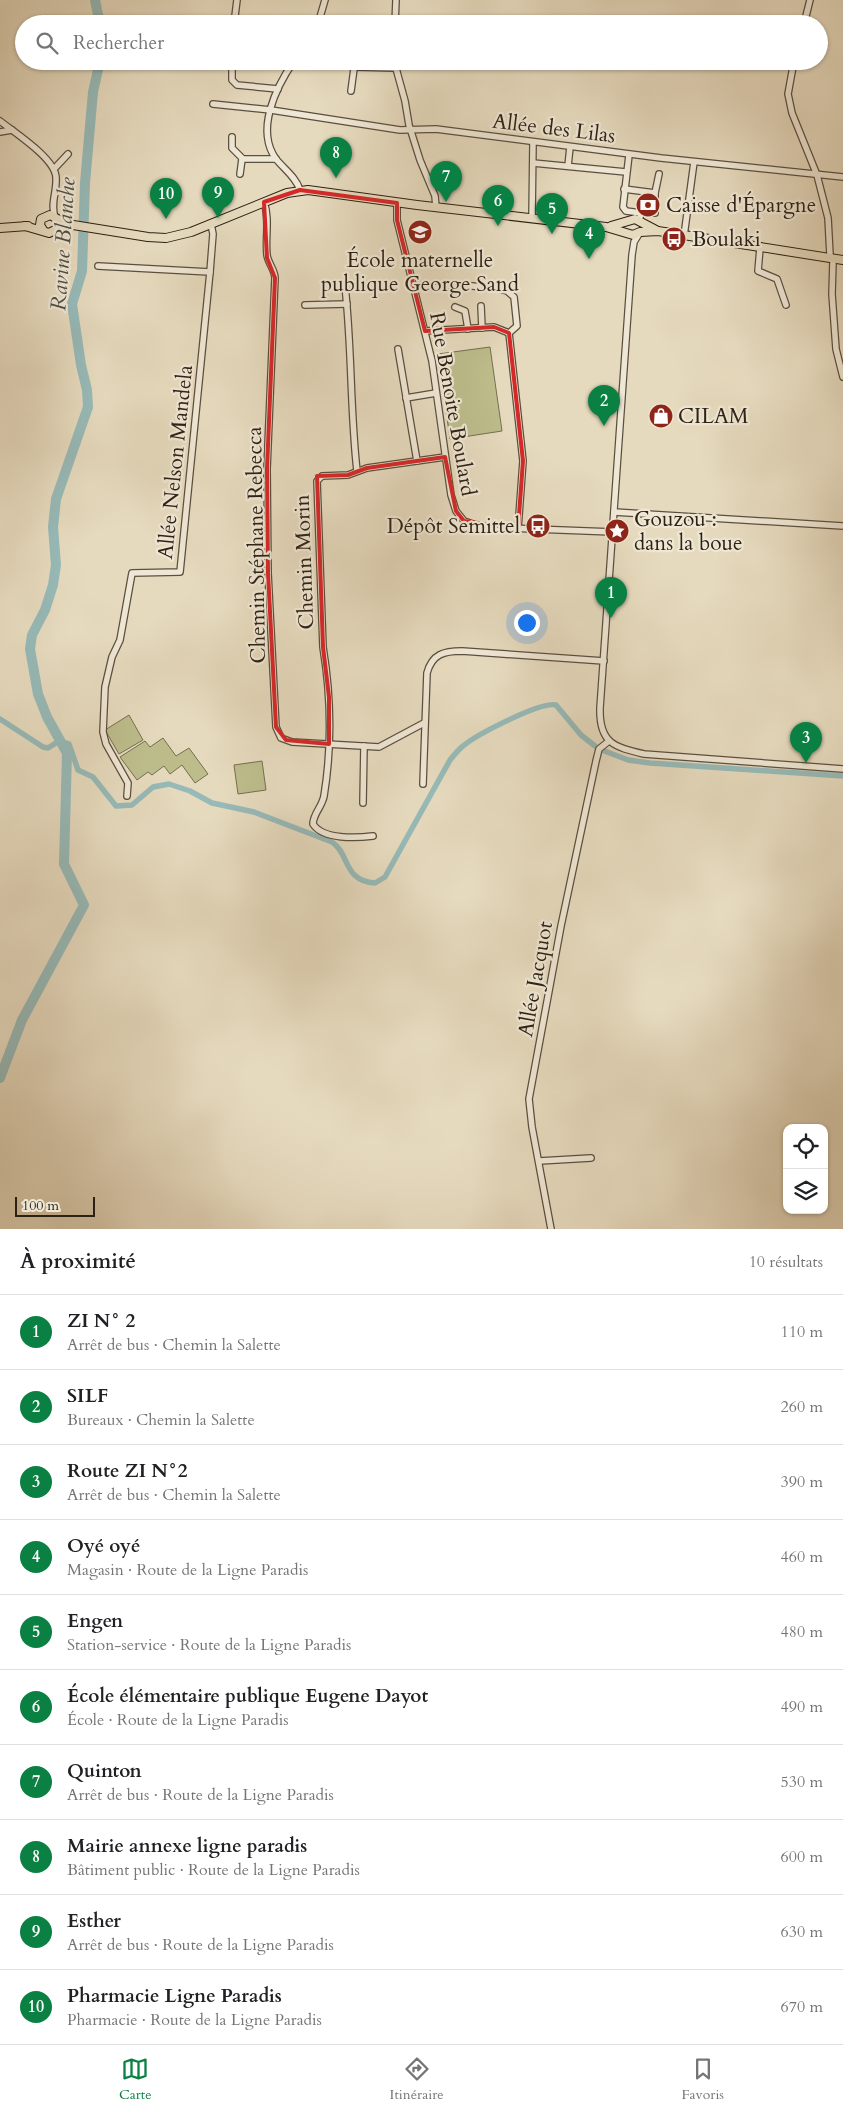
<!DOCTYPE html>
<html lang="fr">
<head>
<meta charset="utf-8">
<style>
	:root { --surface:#fff; --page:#f2f2f2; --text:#202124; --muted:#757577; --line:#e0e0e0; --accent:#0b8043 }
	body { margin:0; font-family:Cardo,serif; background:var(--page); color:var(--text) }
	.controls { position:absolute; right:15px; bottom:15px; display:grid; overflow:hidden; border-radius:10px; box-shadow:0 1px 4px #0004 }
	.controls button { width:45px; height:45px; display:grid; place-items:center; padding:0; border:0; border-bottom:1px solid var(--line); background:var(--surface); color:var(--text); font:25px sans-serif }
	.scale { position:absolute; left:15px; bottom:12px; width:80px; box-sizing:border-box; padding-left:5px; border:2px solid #2d2114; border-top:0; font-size:14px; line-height:18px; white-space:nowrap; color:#2d2114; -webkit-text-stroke:4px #efe7d5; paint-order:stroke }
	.you { position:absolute; left:526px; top:622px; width:18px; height:18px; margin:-12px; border:4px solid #fff; border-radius:50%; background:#1a73e8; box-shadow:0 0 0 8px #1a73e833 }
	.badge { display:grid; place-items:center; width:32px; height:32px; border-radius:50%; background:var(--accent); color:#fff; font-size:16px; font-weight:700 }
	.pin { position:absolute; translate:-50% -41px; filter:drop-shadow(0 1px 2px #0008) }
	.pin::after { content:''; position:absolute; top:26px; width:18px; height:15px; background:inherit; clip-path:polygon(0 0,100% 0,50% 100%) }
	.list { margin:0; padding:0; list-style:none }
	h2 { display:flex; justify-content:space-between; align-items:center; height:65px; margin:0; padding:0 20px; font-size:21px }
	h2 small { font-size:16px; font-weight:400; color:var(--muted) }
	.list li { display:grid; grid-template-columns:32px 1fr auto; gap:15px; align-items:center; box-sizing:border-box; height:75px; padding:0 20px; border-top:1px solid var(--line) }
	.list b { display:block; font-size:19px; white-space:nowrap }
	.list p { margin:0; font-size:16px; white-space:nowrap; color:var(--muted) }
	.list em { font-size:16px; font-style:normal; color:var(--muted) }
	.icon { flex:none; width:28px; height:28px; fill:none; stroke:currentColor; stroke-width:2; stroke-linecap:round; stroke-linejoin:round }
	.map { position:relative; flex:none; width:843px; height:1229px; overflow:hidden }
	.search { position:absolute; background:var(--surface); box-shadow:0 1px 4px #0004; left:15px; right:15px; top:15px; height:55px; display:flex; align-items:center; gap:12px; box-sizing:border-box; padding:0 18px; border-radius:28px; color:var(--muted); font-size:19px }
	.sheet { height:815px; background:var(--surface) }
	nav { display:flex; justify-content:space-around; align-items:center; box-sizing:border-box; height:70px; border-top:1px solid var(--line); background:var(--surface); font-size:14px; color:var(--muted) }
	nav a { display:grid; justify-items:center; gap:2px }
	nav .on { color:var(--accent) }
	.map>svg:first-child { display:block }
	.green { fill:#bdbd8c; stroke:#756f50 }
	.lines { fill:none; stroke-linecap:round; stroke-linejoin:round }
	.canal { stroke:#97bab8; stroke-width:5.5 }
	.river { stroke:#97bab8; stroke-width:10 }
	.minor-casing { stroke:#5b4f3e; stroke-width:8 }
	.major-casing { stroke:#2d2114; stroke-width:10 }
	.minor { stroke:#efe7d5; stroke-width:5.5 }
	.major { stroke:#e6dabe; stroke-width:8 }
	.marked { fill:none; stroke:#d62828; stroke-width:4; stroke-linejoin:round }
	.labels { text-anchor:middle; stroke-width:4.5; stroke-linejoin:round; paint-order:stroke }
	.street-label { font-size:21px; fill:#2d2114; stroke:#efe7d5 }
	.poi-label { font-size:21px; fill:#2d2114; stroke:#efe7d5; text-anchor:start }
	.water-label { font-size:22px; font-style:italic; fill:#4d4f45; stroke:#efe7d5 }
</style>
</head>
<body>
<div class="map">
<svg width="843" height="1229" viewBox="0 0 843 1229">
	<rect width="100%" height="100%" fill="#e6dabe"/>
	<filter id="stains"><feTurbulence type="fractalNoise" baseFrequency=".004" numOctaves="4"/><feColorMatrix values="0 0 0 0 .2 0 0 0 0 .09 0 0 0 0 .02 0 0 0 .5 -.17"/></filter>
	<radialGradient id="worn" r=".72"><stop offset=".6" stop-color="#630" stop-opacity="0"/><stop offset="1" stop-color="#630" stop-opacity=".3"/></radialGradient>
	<!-- green -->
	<g class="green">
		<polygon points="490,347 502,431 450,439 438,354"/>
		<polygon points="129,715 143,740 119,754 105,730"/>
		<polygon points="163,738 176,756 189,748 208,774 195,783 182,765 170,774 164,766 152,775 148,772 137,780 120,757 145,741 150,747"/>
		<polygon points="262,761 266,790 238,794 234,765"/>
	</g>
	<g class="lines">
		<!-- canal -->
		<g class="canal">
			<path d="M 0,719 L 43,747 L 48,748 L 59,741 L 69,744 L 78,770 L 93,777 L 116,806 L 132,805 L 153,787 L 169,784 L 190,791 L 212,803 L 254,812 L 332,842 C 350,854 343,881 375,883 L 385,877 L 450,760 C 454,755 458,750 463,746 C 476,735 541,701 556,705 L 581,735 L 595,746"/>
			<polyline points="602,750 628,760 650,763 843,776"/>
		</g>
		<!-- river -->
		<g class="river">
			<polyline points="95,0 100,24"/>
			<polyline points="0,1078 22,1020 84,905 64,864 67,753 47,717 38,694 30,649 32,635 45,610 53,585 56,565 53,527 56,499 88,407 87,390 81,365 72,304 82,271 85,183 93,92 100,61"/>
		</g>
		<defs>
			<g id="minor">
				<polyline points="234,24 237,0"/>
				<polyline points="318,24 325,0"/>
				<polyline points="395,24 396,0"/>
				<polyline points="804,24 810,0"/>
				<polyline points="232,61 232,80 237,85 278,89"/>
				<path d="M 294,61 C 276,87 255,130 276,159 C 284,169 296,177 300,190"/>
				<polyline points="394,61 405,101 409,125 420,160 435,196 436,207"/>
				<polyline points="794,61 788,94 792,113 817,175 828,218 830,255 833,262 832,294 836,349 843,377"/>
				<polyline points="354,67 395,68"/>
				<polyline points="351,91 355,61"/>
				<polyline points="213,104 271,110 400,130 436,129 661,158 843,177"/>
				<path d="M 0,121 C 15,133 56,159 56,178 C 57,192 50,204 55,217"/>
				<polyline points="0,132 12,130"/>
				<polyline points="232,137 232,148 243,159 276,159"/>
				<polyline points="629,155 623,207 626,211 641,213 639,221"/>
				<polyline points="533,163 626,172"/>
				<polyline points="568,166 570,147"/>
				<polyline points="54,169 68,154"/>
				<polyline points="240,174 242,159"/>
				<polyline points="624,189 655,193 655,213 641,213"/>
				<polyline points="655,193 659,174"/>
				<path d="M 264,202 C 270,219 265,238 267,255 C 268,263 275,270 275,278 L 267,469 L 268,573 L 276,727 L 281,738 L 292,742 L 379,747 L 424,723"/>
				<polyline points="397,203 397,220 432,361 451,495 456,511 464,521 482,527 613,532"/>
				<polyline points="532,218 533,142"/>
				<path d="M 639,234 L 634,242 L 632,255 L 600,708 C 599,743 614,747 644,754 L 843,769"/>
				<polyline points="684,236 694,162"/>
				<polyline points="760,248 758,271 777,279 786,305"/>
				<polyline points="98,266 210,272"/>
				<polyline points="414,285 439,288 454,284 500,289 507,291 514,297 517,326 509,333"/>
				<path d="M 345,286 C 352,348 350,409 357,471"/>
				<polyline points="305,305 347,304"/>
				<polyline points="481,306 482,328"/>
				<polyline points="455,307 465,311 468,329"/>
				<polyline points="425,331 494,327 509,333"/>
				<polyline points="509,333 523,461 518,529"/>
				<polyline points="398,349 417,461"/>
				<polyline points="406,398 436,393"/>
				<polyline points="614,512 843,526"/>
				<path d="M 423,784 L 427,673 C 432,654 444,651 462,651 L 604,661"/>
				<polyline points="127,796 128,783 106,744 103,732 105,687 112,657 120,640 132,573 180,572 210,272 213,234 211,224"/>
				<polyline points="363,803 364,746"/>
				<path d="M 373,836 C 357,838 323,840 313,824 C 313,814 322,807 324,796 C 332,747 331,696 323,647 L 317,481 L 322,476 L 348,475 L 367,468 L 445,457"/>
				<polyline points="539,1161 591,1158"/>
				<polyline points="551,1229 532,1127 529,1099 561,926 596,761 599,749 609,741"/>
			</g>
			<g id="major">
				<polyline points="25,226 49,233 67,224"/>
				<polyline points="611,226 635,219 656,230"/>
				<polyline points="0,228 28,226"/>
				<polyline points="43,230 40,225 41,219 50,215 67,224 148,237 166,238 191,232 287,193 308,190 417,205 606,227 633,235 640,232 658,231 843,260"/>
			</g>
		</defs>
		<!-- minor casing -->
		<use href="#minor" class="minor-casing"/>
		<!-- major casing -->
		<use href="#major" class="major-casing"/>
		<!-- minor -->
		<use href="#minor" class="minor"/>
		<!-- major -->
		<use href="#major" class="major"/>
	</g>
	<!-- marked area -->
	<path class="marked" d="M 300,190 L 397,203 L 397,220 L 425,331 L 494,327 L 509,333 L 523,461 L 518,529 L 464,521 L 456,511 L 445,457 L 367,468 L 348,475 L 317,476 L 323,647 L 329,697 L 329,744 L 286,740 L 276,727 L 268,573 L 267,469 L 275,278 L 267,258 L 264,202 Z"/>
	<!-- icons -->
	<defs>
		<symbol id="bank-disc" viewBox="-11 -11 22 22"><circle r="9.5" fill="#8f2418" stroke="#efe7d5"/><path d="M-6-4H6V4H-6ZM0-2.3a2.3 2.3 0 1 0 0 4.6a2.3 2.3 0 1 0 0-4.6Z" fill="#fff"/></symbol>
		<symbol id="school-disc" viewBox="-11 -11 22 22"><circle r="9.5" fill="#8f2418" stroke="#efe7d5"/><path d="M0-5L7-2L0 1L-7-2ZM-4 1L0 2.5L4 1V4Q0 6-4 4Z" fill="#fff"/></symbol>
		<symbol id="bus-disc" viewBox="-11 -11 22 22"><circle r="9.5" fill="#8f2418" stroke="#efe7d5"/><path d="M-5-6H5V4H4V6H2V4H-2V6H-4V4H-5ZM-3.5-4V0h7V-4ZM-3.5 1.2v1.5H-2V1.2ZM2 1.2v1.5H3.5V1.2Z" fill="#fff"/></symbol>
		<symbol id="shop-disc" viewBox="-11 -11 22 22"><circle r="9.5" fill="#8f2418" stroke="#efe7d5"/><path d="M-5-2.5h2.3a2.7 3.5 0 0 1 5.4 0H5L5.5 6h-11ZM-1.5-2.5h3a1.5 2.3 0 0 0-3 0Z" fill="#fff"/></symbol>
		<symbol id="sight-disc" viewBox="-11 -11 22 22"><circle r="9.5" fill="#8f2418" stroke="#efe7d5"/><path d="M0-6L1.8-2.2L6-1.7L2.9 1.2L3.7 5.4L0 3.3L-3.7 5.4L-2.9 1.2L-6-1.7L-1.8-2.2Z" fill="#fff"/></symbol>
	</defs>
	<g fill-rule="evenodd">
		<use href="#bank-disc" x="634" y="191" width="28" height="28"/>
		<use href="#school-disc" x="406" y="218" width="28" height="28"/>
		<use href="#bus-disc" x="660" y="225" width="28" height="28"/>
		<use href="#shop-disc" x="647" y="402" width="28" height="28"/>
		<use href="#bus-disc" x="524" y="512" width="28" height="28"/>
		<use href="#sight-disc" x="603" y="517" width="28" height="28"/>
	</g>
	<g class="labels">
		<!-- street labels -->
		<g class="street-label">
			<text transform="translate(554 128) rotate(7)" y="7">Allée des Lilas</text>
			<text transform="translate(453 404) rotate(80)" y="7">Rue Benoite Boulard</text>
			<text transform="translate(175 462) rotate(-84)" y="7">Allée Nelson Mandela</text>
			<text transform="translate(256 545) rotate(-91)" y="7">Chemin Stéphane Rebecca</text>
			<text transform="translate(304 562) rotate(-92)" y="7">Chemin Morin</text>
			<text transform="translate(535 979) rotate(-80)" y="7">Allée Jacquot</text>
		</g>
		<!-- poi labels -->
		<g class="poi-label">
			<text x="666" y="212">Caisse d'Épargne</text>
			<text x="692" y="246">Boulaki</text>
			<text x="420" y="267" text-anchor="middle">École maternelle<tspan x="420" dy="24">publique George Sand</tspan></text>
			<text x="678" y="423">CILAM</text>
			<text x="634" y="526">Gouzou :<tspan x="634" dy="24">dans la boue</tspan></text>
			<text x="520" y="533" text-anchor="end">Dépôt Semittel</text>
		</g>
		<!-- water labels -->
		<g class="water-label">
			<text transform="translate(62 244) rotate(-86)" y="8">Ravine Blanche</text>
		</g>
	</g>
	<rect width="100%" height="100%" filter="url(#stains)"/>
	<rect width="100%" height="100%" fill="url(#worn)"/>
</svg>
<div class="controls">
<button><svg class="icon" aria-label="locate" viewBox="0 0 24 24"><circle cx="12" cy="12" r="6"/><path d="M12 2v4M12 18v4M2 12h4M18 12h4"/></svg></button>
<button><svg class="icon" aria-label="layers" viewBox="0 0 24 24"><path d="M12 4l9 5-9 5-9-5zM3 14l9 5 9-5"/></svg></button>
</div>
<div class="scale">100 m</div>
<div class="you"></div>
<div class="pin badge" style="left:611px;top:618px">1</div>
<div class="pin badge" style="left:604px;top:426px">2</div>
<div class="pin badge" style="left:806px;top:763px">3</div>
<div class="pin badge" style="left:589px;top:259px">4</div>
<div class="pin badge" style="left:552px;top:234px">5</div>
<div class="pin badge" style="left:498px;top:226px">6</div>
<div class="pin badge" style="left:446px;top:202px">7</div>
<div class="pin badge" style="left:336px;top:178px">8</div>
<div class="pin badge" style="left:218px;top:218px">9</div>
<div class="pin badge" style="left:166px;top:219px">10</div>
<div class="search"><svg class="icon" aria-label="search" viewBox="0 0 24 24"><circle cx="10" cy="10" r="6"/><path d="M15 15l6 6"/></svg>Rechercher</div>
</div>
<section class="sheet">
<h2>À proximité<small>10 résultats</small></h2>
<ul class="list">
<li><span class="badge">1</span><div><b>ZI N° 2</b><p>Arrêt de bus · Chemin la Salette</p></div><em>110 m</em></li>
<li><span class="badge">2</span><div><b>SILF</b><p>Bureaux · Chemin la Salette</p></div><em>260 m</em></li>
<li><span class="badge">3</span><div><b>Route ZI N°2</b><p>Arrêt de bus · Chemin la Salette</p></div><em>390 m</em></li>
<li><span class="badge">4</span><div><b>Oyé oyé</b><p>Magasin · Route de la Ligne Paradis</p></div><em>460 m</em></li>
<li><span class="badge">5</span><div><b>Engen</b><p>Station-service · Route de la Ligne Paradis</p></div><em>480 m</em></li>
<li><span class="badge">6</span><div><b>École élémentaire publique Eugene Dayot</b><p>École · Route de la Ligne Paradis</p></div><em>490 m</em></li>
<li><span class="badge">7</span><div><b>Quinton</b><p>Arrêt de bus · Route de la Ligne Paradis</p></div><em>530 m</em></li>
<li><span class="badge">8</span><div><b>Mairie annexe ligne paradis</b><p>Bâtiment public · Route de la Ligne Paradis</p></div><em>600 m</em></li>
<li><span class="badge">9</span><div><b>Esther</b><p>Arrêt de bus · Route de la Ligne Paradis</p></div><em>630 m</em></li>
<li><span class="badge">10</span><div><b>Pharmacie Ligne Paradis</b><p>Pharmacie · Route de la Ligne Paradis</p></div><em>670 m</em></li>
</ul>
</section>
<nav>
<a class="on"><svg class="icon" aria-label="map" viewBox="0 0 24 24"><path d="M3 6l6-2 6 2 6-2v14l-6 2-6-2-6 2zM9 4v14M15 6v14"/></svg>Carte</a>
<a><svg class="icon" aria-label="directions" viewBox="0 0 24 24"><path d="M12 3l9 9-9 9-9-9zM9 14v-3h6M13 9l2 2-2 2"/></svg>Itinéraire</a>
<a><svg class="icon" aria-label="saved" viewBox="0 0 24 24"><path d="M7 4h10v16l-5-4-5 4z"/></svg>Favoris</a>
</nav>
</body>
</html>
